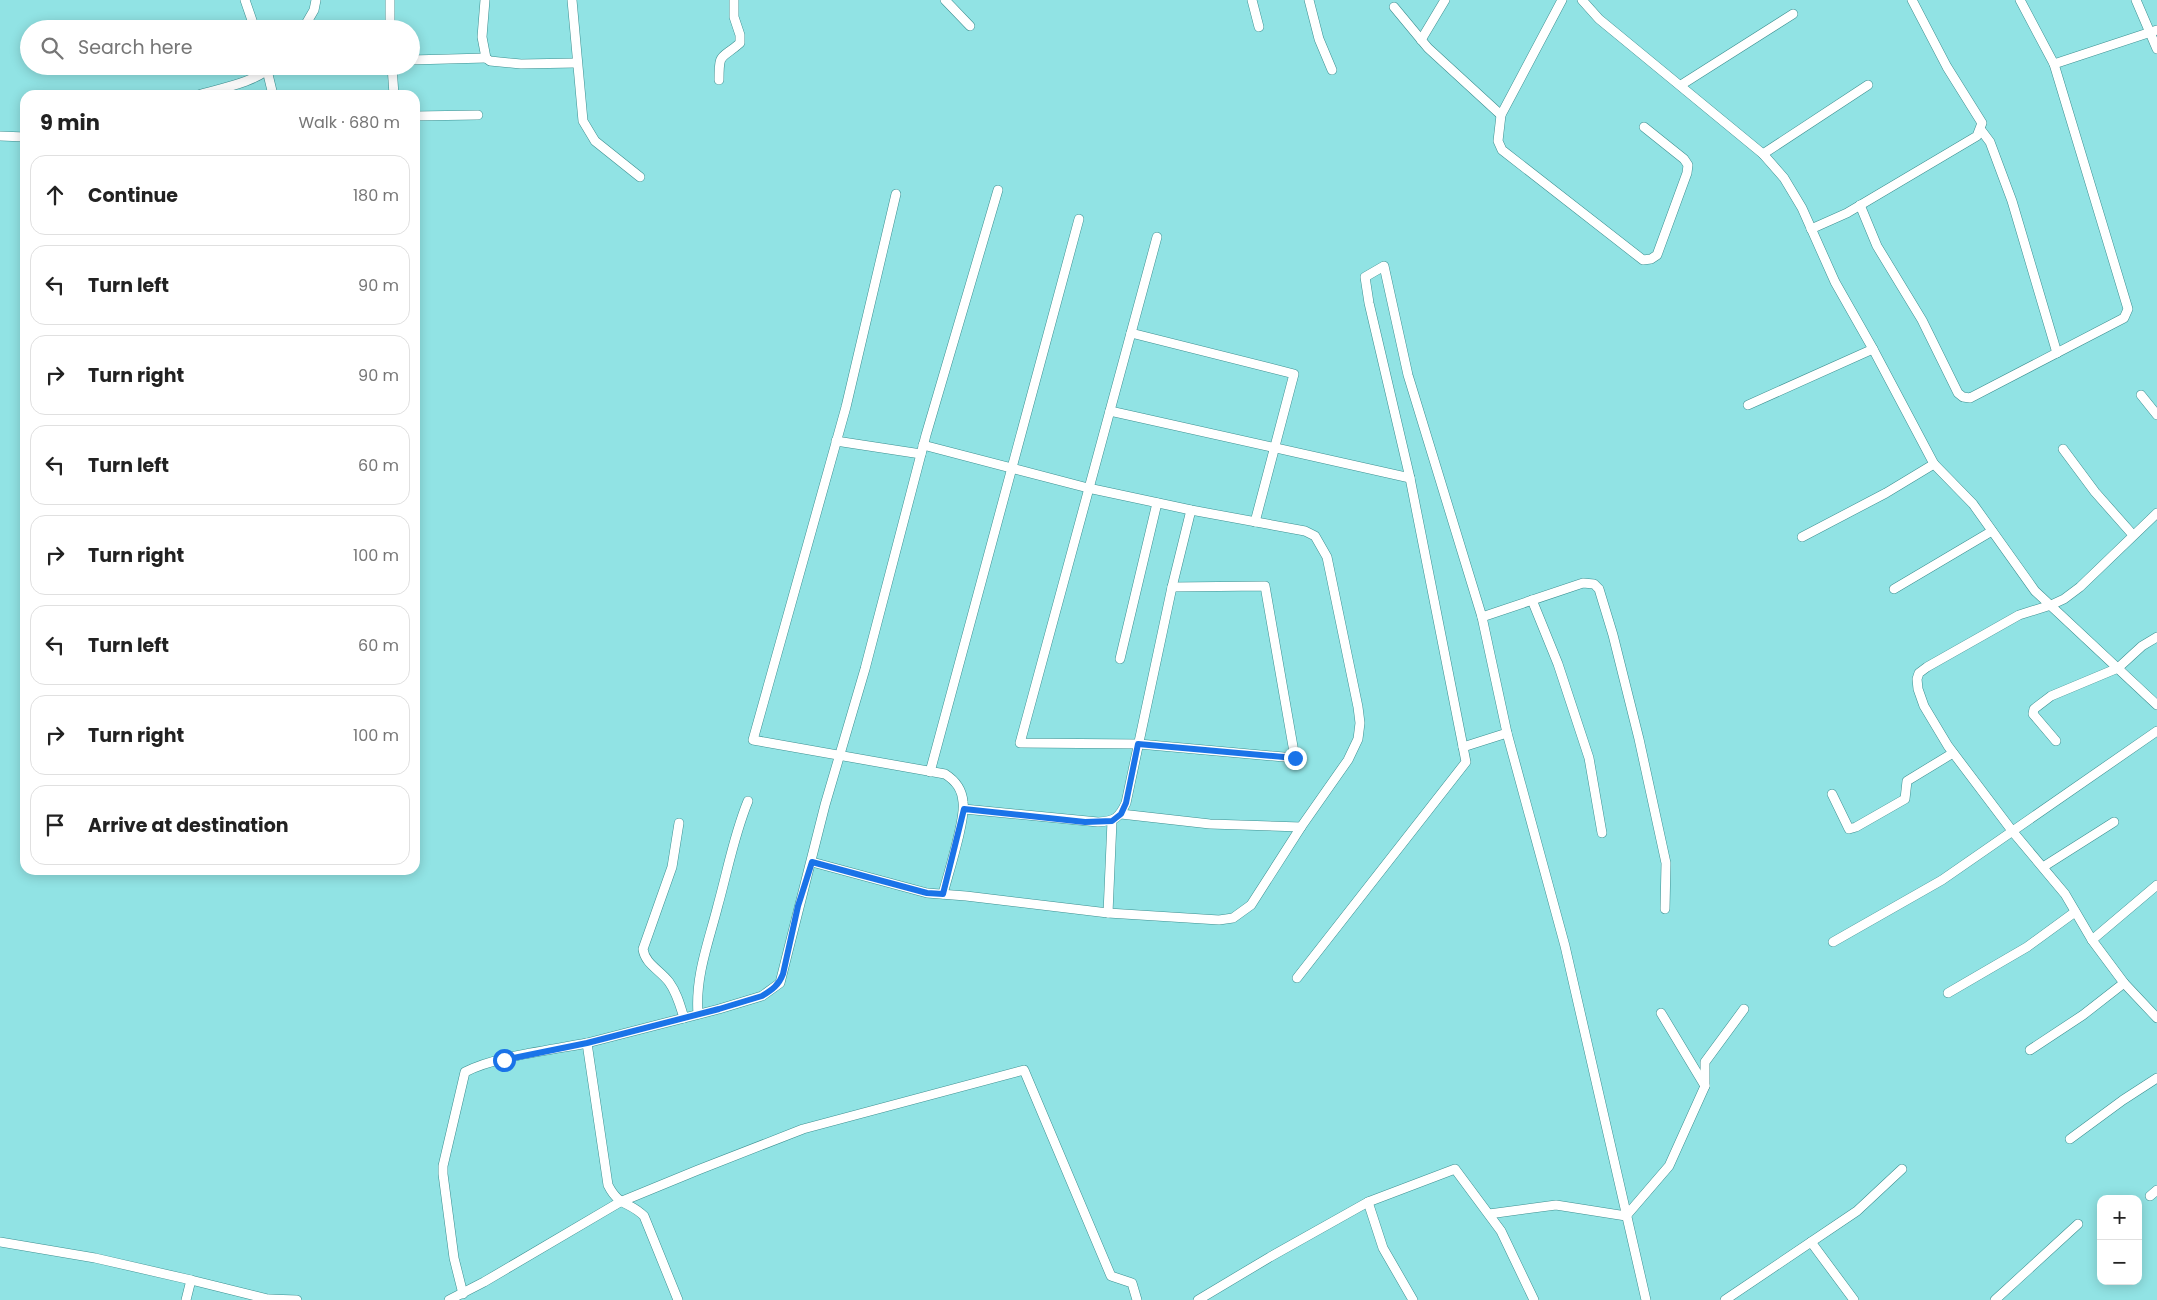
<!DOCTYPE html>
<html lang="en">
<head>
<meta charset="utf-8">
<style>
	:root { --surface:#fff; --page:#f6f6f6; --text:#222; --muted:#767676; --line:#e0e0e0 }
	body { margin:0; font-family:Poppins,sans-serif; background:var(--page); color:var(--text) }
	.controls { position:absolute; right:15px; bottom:15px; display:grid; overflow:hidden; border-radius:10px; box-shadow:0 2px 12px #0003 }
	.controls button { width:45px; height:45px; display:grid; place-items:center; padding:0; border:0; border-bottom:1px solid var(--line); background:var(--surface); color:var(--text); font:25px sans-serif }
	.stop { position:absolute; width:15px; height:15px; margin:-11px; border:4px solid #1a73e8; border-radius:50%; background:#fff }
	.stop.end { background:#1a73e8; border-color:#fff; box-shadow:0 1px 5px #0008 }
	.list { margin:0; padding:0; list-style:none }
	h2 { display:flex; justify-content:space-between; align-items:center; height:65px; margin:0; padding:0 20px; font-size:21px }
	h2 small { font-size:16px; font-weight:400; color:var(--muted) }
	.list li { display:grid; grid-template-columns:32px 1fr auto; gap:15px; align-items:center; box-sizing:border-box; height:80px; margin:0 10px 10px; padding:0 10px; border:1px solid var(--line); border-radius:15px }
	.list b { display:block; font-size:19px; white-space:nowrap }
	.list em { font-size:16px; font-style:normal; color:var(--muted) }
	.icon { flex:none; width:28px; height:28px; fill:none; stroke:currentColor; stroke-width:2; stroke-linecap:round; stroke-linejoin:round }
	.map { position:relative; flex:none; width:2157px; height:1300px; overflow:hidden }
	.search { position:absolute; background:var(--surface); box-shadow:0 2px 12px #0003; left:20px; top:20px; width:400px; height:55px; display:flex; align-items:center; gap:12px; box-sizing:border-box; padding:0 18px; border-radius:28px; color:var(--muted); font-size:19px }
	.panel { position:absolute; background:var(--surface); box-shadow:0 2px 12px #0003; left:20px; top:90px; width:400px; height:785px; border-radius:15px }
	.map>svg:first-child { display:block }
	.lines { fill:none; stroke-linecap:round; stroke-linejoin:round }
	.minor-casing { stroke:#3c9091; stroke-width:10 }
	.minor { stroke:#fff; stroke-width:9 }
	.route { stroke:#1a73e8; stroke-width:6 }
</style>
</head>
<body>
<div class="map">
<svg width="2157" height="1300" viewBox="0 0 2157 1300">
	<rect width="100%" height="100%" fill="#91e3e4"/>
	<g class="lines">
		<defs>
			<g id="minor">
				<polyline points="245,0 255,29"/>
				<polyline points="390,0 390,29"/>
				<polyline points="485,0 482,37 486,58 490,61 521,64 576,63"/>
				<polyline points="572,0 583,121 595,141 640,177"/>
				<polyline points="945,0 970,26"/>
				<polyline points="1252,0 1259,27"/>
				<polyline points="1309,0 1319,39 1332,70"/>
				<polyline points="1562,0 1501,115 1498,141 1502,150 1643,260 1651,259 1657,255 1687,173 1688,165 1684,159 1644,127"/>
				<polyline points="1582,0 1599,19 1763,154 1784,178 1802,208 1835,282 1873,349 1934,464"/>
				<polyline points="2136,0 2157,49"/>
				<polyline points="1394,7 1428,48 1501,115"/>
				<polyline points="303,29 314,10 316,0"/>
				<polyline points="1421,40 1445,0"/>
				<polyline points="411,60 486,58"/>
				<polyline points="2054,64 2157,30"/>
				<polyline points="266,66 273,95"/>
				<polyline points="392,66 394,95"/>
				<path d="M 719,80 C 719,51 721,60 740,43 L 740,35 L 734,17 L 734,0"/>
				<polyline points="1681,85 1793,14"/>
				<path d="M 198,95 C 218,89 258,82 271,66"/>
				<polyline points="415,116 478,115"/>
				<polyline points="1981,130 1990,142 2012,201 2057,353"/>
				<polyline points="0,136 25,137"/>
				<polyline points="1763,154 1868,85"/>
				<path d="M 896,194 L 846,407 L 753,740 L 945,774 C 956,781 962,789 963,802 C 966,819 948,874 943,894"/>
				<polyline points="1860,205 1877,246 1922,320 1958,393 1963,397 1970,398 2124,318 2128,309 2054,64 2020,0"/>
				<polyline points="1811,229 1847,213 1977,136 1982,123 1947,67 1912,0"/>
				<polyline points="1157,237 1020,743 1139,744 1295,758 1265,586 1172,587"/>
				<polyline points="1131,333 1294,374 1255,522"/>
				<polyline points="2141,395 2157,415"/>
				<polyline points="1748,405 1873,349"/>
				<polyline points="1110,411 1410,478"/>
				<polyline points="836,441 921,454"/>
				<polyline points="2063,449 2095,492 2133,535"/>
				<polyline points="2157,513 2080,587 2064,599 2051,605 2019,615 1927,667 1919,673 1917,679 1918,689 1924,706 1948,746 2013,832 2065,894 2092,940 2124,983 2157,1018"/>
				<polyline points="1802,537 1886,493 1934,464 1973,504 2035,591 2157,705"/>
				<polyline points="1894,589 1992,531"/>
				<polyline points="1532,600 1558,664 1589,758 1602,833"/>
				<polyline points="1482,617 1583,583 1594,584 1599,589 1613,635 1639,739 1666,863 1665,909"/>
				<polyline points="1120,659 1157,503"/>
				<polyline points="2056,741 2033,714 2034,709 2051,696 2118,668 2142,646 2157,637"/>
				<polyline points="1463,747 1507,733"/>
				<polyline points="930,772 1079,219"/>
				<polyline points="1832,794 1849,829 1856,827 1905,799 1907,781 1953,753"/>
				<path d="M 964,809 L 1098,822 C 1115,821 1119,818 1126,803 L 1172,587 L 1191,510"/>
				<polyline points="1121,814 1210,824 1301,827"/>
				<path d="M 679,823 L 672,867 L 643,949 C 645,964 660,970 669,982 C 677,993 680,1005 684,1018"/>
				<polyline points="812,862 927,893 966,896 1108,913 1219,920 1233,918 1251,905 1301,827 1348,760 1358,739 1360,723 1358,707 1327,557 1315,536 1305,531 1191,510 1088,488 923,445"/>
				<polyline points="2043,867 2114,822"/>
				<polyline points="1108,913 1112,821"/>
				<polyline points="2092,940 2157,885"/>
				<polyline points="1833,942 1942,880 2157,731"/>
				<polyline points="1297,978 1466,762 1410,478 1369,303 1365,277 1384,266 1408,375 1482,617 1507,733 1565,946 1646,1300"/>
				<polyline points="1948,993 2027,947 2075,912"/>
				<polyline points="1661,1013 1705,1086"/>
				<path d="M 698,1014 C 695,976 709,941 718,905 C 728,869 734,835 748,801"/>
				<polyline points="2030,1050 2083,1015 2124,983"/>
				<polyline points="2070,1139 2123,1100 2157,1078"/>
				<polyline points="2150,1196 2157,1190"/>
				<polyline points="1368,1202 1383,1248 1413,1300"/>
				<polyline points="1489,1214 1556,1205 1626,1216 1669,1166 1705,1086 1705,1062 1744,1009"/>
				<polyline points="0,1242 95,1258 191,1280 186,1300"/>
				<polyline points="1811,1242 1854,1300"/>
				<polyline points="191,1280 268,1299 297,1300"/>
				<path d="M 463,1294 L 454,1258 L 443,1174 L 443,1166 L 465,1072 C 495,1056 552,1050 587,1043"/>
				<polyline points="449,1300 484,1282 620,1202 698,1170 803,1129 1024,1070 1111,1276 1132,1283 1137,1300"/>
				<path d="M 678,1300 L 644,1216 C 629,1201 619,1207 608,1185 L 587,1043 L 719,1009 L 762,996 L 780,983 L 825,805 L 865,669 L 926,435 L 998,190"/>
				<polyline points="1198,1300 1270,1257 1368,1202 1455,1169 1501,1231 1534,1300"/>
				<polyline points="1725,1300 1857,1211 1902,1169"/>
				<polyline points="1995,1300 2078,1224"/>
			</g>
		</defs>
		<!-- minor casing -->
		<use href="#minor" class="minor-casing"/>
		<!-- minor -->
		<use href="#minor" class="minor"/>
	</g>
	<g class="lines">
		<!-- route -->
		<path class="route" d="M 504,1060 L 587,1043 L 719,1009 L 762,996 C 772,990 779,985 783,974 L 798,906 L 812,862 L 927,893 L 943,894 L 964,809 L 1085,822 L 1112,821 L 1121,814 L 1126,803 L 1138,744 L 1295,758"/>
	</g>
</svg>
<div class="controls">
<button>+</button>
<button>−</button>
</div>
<div class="stop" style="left:504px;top:1060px"></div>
<div class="stop end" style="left:1295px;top:758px"></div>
<div class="search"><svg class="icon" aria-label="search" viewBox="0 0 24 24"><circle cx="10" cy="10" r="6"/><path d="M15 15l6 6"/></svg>Search here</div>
<section class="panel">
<h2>9 min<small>Walk · 680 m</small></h2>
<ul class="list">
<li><svg class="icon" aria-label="ahead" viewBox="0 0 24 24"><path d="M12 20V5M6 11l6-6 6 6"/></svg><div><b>Continue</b></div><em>180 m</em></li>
<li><svg class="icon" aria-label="left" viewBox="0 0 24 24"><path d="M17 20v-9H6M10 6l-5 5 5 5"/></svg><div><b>Turn left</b></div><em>90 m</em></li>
<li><svg class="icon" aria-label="right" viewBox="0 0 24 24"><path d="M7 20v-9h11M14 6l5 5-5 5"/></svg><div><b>Turn right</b></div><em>90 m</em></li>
<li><svg class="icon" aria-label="left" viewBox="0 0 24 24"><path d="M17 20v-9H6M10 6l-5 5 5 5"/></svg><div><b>Turn left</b></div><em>60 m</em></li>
<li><svg class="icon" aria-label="right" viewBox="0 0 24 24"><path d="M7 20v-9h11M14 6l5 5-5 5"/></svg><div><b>Turn right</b></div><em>100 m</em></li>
<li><svg class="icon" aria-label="left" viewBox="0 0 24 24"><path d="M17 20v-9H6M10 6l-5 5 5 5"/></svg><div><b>Turn left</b></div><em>60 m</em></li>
<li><svg class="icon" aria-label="right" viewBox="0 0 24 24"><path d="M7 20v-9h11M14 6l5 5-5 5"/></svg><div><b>Turn right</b></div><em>100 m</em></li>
<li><svg class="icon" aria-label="arrive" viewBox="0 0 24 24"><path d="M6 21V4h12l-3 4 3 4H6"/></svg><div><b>Arrive at destination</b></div></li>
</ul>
</section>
</div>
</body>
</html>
